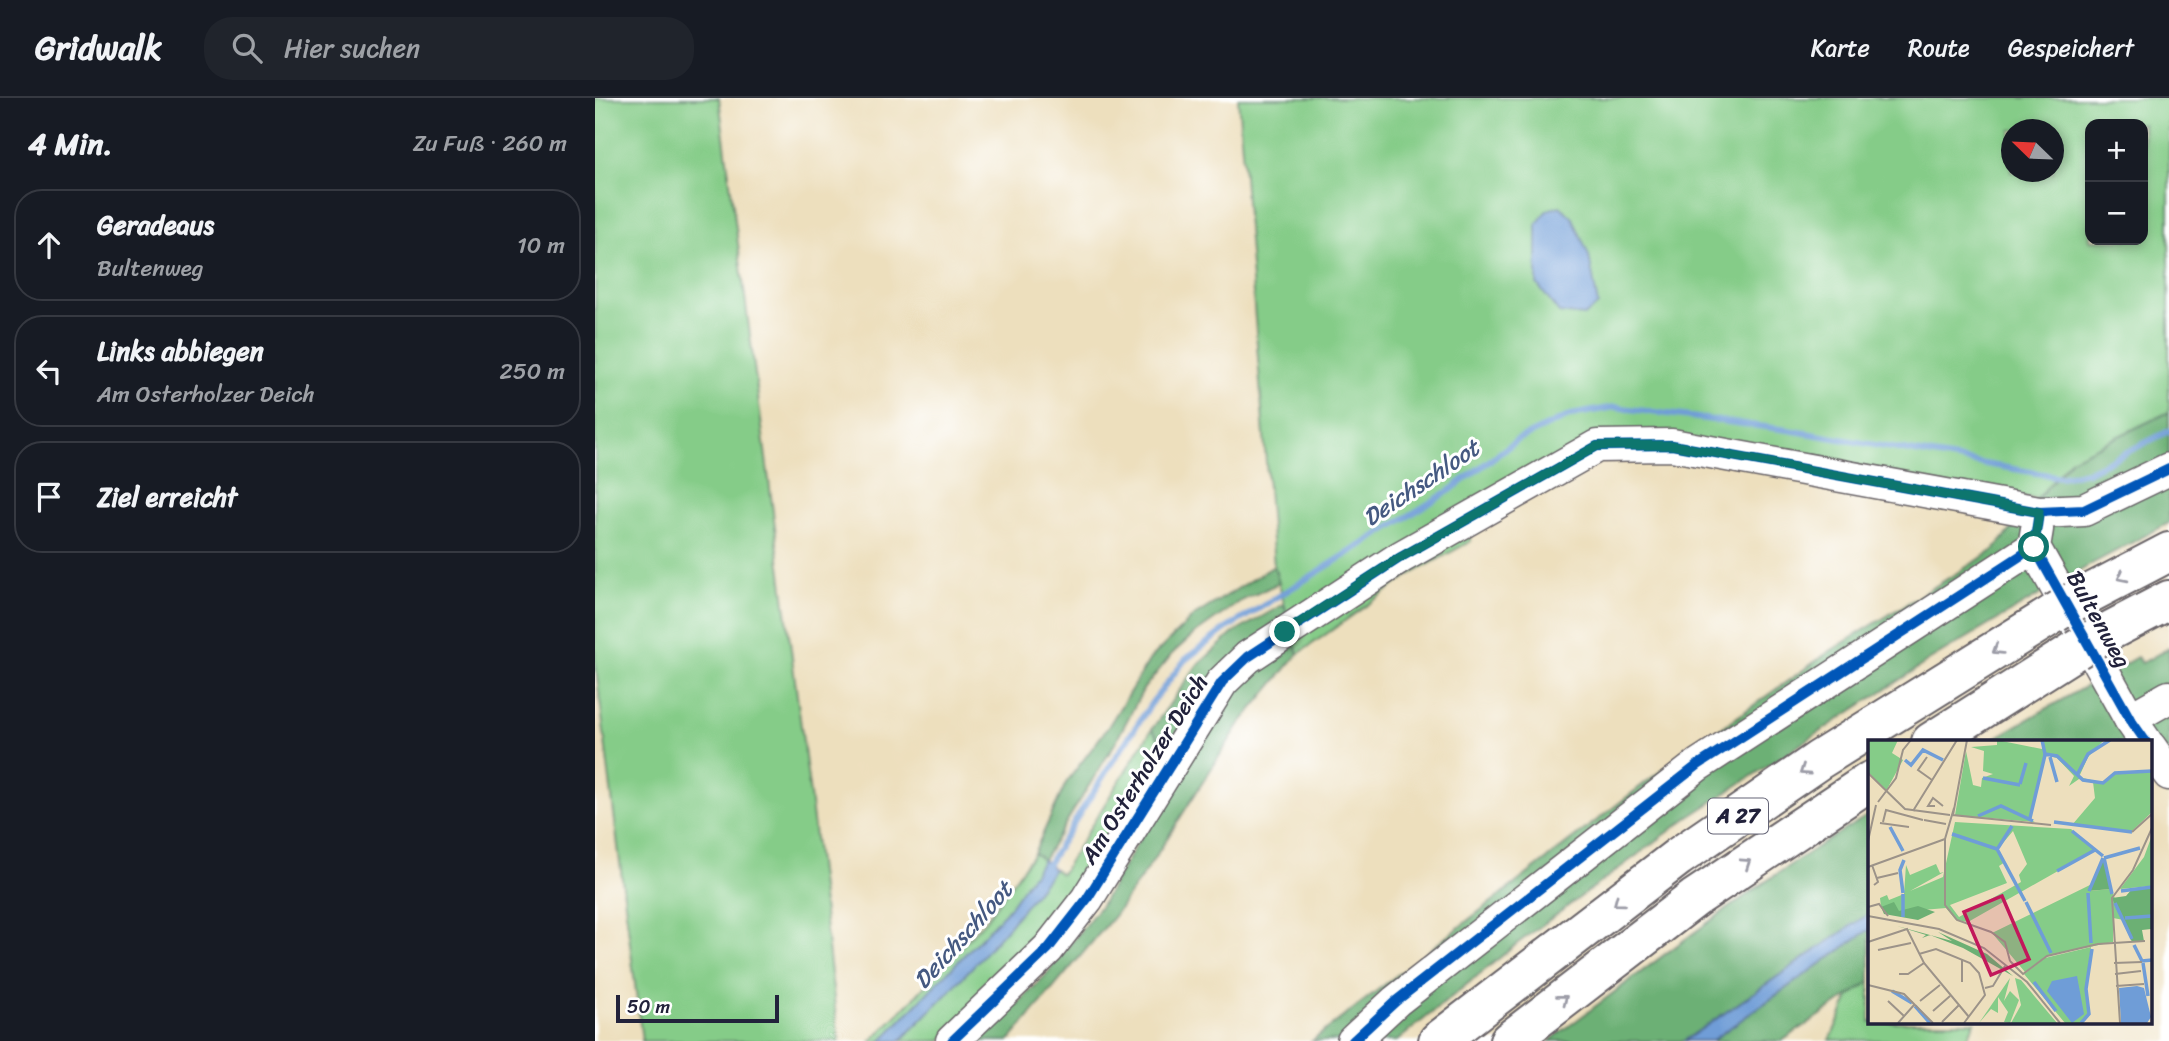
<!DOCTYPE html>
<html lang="de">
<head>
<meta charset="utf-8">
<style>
	:root { --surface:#171b24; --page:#20242c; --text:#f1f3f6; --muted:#9ea1a6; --line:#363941 }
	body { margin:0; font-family:Sriracha,sans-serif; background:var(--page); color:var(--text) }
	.controls { position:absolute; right:21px; top:21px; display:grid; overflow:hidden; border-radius:14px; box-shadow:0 4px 10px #0003 }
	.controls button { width:63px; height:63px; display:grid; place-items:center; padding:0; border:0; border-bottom:2px solid var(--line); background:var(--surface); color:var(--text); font:35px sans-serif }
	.compass { position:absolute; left:1406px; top:21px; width:63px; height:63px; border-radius:50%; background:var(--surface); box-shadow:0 4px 10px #0003; rotate:293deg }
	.scale { position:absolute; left:21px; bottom:18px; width:163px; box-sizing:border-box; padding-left:7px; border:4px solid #22223b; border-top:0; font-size:19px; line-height:24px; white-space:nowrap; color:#22223b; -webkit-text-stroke:5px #fff; paint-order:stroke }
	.stop { position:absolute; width:21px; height:21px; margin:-16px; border:5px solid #0f766e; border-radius:50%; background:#fff }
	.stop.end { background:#0f766e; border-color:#fff; box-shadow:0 2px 7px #0008 }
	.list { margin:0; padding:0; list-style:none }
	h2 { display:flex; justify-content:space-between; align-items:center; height:91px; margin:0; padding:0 28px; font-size:30px }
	h2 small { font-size:23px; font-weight:400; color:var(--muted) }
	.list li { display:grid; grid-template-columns:46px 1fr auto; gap:21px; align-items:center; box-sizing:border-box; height:112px; margin:0 14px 14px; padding:0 14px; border:2px solid var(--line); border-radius:28px }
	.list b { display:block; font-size:26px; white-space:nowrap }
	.list p { margin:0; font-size:23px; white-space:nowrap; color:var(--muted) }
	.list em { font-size:23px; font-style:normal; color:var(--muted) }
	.icon { flex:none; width:38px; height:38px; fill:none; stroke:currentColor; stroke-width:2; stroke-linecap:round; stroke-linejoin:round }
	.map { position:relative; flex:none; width:1574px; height:943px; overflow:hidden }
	header { display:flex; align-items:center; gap:42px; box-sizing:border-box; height:98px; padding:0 35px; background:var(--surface); border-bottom:2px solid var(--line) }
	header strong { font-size:33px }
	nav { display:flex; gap:38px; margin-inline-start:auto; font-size:24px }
	.search { width:490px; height:63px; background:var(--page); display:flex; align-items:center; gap:18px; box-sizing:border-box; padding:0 24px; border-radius:28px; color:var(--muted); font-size:26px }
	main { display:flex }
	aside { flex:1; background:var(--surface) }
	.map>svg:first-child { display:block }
	.green { fill:#85cc88; stroke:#547762; stroke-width:2; fill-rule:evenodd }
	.forest { fill:#6cb074; stroke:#476958; stroke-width:2 }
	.water { fill:#6f9dd7; stroke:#486089; stroke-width:2 }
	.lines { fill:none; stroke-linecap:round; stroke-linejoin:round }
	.stream { stroke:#6f9dd7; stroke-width:6 }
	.minor-casing { stroke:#696468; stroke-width:35 }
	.highway-casing { stroke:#696468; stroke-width:42 }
	.minor { stroke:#fff; stroke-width:32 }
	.highway { stroke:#fff; stroke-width:38 }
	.highway-bridge-casing { stroke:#696468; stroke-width:42; stroke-linecap:butt }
	.highway-bridge { stroke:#fff; stroke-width:38 }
	.cycleway-casing { stroke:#fff; stroke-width:15 }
	.cycleway { stroke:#0057b8; stroke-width:10 }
	.oneway { stroke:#9c9ca7 }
	.route { stroke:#0f766e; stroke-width:9 }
	.labels { text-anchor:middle; stroke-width:6; stroke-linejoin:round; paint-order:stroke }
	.shield { fill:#fff; stroke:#646476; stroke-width:2 }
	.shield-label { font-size:21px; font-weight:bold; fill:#22223b }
	.street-label { font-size:23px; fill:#22223b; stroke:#fff }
	.water-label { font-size:24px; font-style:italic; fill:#455981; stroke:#fff }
	.inset-river { fill:none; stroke:#6f9dd7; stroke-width:3.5 }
	.inset-road { fill:none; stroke:#9c9389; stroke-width:2 }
	.view { fill:#c2185b; fill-opacity:0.15; stroke:#c2185b; stroke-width:3.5 }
	.inset-edge { fill:none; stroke:#22223b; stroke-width:3.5 }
</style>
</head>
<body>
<header>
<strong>Gridwalk</strong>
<div class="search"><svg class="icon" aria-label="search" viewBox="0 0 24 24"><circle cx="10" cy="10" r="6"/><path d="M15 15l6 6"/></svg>Hier suchen</div>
<nav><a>Karte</a><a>Route</a><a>Gespeichert</a></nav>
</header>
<main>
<aside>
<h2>4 Min.<small>Zu Fuß · 260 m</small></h2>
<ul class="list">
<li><svg class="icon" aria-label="ahead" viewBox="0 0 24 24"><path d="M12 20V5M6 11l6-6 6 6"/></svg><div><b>Geradeaus</b><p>Bultenweg</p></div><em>10 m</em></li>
<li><svg class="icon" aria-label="left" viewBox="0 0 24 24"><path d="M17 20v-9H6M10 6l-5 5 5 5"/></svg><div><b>Links abbiegen</b><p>Am Osterholzer Deich</p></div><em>250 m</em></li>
<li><svg class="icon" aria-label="arrive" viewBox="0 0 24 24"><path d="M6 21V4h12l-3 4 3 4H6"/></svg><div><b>Ziel erreicht</b></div></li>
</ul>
</aside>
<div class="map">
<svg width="1574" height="943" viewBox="0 0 1574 943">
	<rect width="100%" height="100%" fill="#fff"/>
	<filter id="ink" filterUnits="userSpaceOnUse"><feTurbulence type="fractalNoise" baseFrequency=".0143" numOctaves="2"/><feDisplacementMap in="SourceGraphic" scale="14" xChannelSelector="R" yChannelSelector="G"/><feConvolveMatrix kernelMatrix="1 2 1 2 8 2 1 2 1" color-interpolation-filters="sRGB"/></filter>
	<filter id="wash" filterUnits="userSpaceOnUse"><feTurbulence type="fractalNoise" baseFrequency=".00686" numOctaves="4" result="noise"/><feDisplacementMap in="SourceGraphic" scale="28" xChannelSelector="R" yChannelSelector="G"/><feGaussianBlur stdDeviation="1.57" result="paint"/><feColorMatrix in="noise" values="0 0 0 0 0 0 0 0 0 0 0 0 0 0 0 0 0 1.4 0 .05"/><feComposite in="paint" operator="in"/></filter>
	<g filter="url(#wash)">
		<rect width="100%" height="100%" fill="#eddfbd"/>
		<!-- green -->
		<g class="green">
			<polygon points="0,0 124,0 215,697 244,943 47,943 0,562"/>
			<path d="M 643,0 L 1574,0 L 1574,314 L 1476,361 L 1442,401 L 1000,338 L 868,414 L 876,443 L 813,478 L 703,556 L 679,468 ZM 1495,26 L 1548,26 L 1548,142 L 1495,142 ZM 1416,32 L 1458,32 L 1458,74 L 1416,74 Z"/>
			<path d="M 557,631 L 570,650 L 470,815 L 346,943 L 305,943 C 362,887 410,836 459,771 L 466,776 Z"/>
			<polygon points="439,755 448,762 411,814 286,943 276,943 319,900 391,821"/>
			<polygon points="1275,864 1275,924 1380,924 1371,943 1235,942 1267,870"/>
		</g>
		<!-- forest -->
		<g class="forest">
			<polygon points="1574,314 1574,425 1500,464 1335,562 1091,721 923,845 802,943 717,943 1059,678 1235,553 1399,452 1476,361"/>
			<polygon points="679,468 684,485 646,503 598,537 578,555 549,590 519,647 448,762 439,755 471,685 513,629 555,561 599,518"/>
			<polygon points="689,506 693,521 570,650 557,631 601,569 637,536"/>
			<polygon points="698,539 703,556 644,627 559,761 520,817 414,943 385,943 449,879 506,807 629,596"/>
			<polygon points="1574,550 1574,654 1555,644 1393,644 1542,559 1547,565"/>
			<path d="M 1275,716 L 1275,815 L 1089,943 L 954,943 C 1059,865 1163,783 1275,716 Z"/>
			<polygon points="1275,831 1275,884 1187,943 1116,943"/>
		</g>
		<!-- water -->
		<g class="water">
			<polygon points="965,108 978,120 994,158 1003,207 989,218 964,215 942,186 942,126 952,112"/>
			<path d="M 448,762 L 459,771 C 410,836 362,887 305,943 L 286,943 L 411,814 Z"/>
			<polygon points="1275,815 1275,831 1116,943 1089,943"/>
		</g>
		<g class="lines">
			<!-- stream -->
			<polyline class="stream" points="449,772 518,663 558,603 590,562 629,532 854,393 922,342 976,317 1020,309 1193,332 1465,379 1492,374 1574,333"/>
		</g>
	</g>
	<g filter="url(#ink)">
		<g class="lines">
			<defs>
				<g id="minor">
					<polyline points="1442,431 1439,449 1535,621 1551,644"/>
					<polyline points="1535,621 1574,599"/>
					<polyline points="1555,649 1574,676"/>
					<polyline points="357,943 453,851 492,801 627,584 653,559 806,459 1002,348 1077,347 1444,414 1489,412 1574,371"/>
					<polyline points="758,943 801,903 1103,667 1439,449"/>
				</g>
				<g id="highway">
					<polyline points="1480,503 1574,454"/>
					<polyline points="1501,540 1574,502"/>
					<polyline points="1336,644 1481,552"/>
					<polyline points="843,943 1083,759 1224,662 1460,515"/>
					<polyline points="914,943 1100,800 1275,683"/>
				</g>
			</defs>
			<!-- minor casing -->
			<use href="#minor" class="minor-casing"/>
			<!-- highway casing -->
			<use href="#highway" class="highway-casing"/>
			<!-- minor -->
			<use href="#minor" class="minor"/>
			<!-- highway -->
			<use href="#highway" class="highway"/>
			<defs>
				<g id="highway-bridge">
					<polyline points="1460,515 1480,503"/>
					<polyline points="1481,552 1501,540"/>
				</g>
			</defs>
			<!-- highway-bridge casing -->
			<use href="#highway-bridge" class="highway-bridge-casing"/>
			<!-- highway-bridge -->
			<use href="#highway-bridge" class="highway-bridge"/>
			<defs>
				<g id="cycleway">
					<polyline points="1444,414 1439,449 1535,621 1551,644"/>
					<polyline points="357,943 453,851 492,801 627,584 653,559 806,459 1002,348 1077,347 1444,414 1489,412 1574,371"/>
					<polyline points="758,943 801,903 1103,667 1439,449"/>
				</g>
			</defs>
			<!-- cycleway casing -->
			<use href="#cycleway" class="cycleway-casing"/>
			<!-- cycleway -->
			<use href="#cycleway" class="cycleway"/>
		</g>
		<!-- one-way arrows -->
		<defs><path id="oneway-chevron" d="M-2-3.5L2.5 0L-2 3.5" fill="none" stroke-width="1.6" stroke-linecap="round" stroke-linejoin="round" transform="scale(1.75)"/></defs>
		<g class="oneway">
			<use href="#oneway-chevron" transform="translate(1527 479) rotate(153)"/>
			<use href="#oneway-chevron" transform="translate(1402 552) rotate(148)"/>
			<use href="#oneway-chevron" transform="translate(1209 673) rotate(146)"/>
			<use href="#oneway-chevron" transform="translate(1151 765) rotate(-34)"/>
			<use href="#oneway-chevron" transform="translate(1023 804) rotate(143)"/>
			<use href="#oneway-chevron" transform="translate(968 901) rotate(-38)"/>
		</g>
	</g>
	<g class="lines" filter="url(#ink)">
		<!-- route -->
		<polyline class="route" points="690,534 806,459 1002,348 1077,347 1444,414 1439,449"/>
	</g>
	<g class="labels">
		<!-- shield labels -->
		<rect class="shield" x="1113" y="700.5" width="60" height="35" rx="5"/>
		<g class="shield-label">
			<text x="1143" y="725">A 27</text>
		</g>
		<!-- street labels -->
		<g class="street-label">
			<text transform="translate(1504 521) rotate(61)" y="8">Bultenweg</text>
			<text transform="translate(549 671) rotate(-58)" y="8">Am Osterholzer Deich</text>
		</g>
		<!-- water labels -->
		<g class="water-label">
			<text transform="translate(826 385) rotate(-34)" y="8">Deichschloot</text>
			<text transform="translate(368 837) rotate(-48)" y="8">Deichschloot</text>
		</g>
	</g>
	<!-- overview -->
	<g transform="translate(1273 642)">
		<rect width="284" height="284" fill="#eddfbd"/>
		<path d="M 0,0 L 30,0 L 24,13 L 35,20 L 18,51 L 0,32 ZM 129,0 L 174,9 L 175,0 L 236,0 L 220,17 L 211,37 L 235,43 L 250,32 L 283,32 L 283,73 L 263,92 L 204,85 L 227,58 L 225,42 L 211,39 L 201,46 L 206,36 L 189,18 L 178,15 L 161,79 L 167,82 L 87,75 L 98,11 L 105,45 L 113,47 L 114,38 L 125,34 L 115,31 L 116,11 L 103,7 L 129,5 ZM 87,82 L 203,89 L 227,110 L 100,182 L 88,180 L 78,168 L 31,172 L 13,167 L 12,158 L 19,155 L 21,160 L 36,154 L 38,125 L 42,135 L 68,124 L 72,133 L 76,132 L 42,151 L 75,137 ZM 145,91 L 159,124 L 151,135 L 153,142 L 91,177 L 82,165 L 139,143 L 131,126 L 137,122 L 129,110 ZM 283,98 L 283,146 L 252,149 L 276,117 ZM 224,144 L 221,151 L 243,149 L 256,180 L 245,178 L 245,202 L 178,216 L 157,232 L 124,193 ZM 223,207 L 217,250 L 220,274 L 212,283 L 197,283 L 156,234 L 177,218 ZM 142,238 L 136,261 L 142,251 L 151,260 L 142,283 L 136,282 L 140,272 L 130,257 L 130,273 L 123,269 L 111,283 ZM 147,238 L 153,240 L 189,283 L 143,283 L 153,265 Z" fill="#85cc88" fill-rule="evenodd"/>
		<path d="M 236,118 L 243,149 L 220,151 L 232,123 ZM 283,146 L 283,189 L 274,190 L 276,201 L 264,202 L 244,158 L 258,156 L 264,149 ZM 26,162 L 31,171 L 50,166 L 67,172 L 50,180 L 16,174 L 13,167 ZM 29,186 L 84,201 L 70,192 L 119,214 L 145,236 L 95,208 L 62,195 L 54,198 L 58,195 Z" fill="#6cb074"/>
		<path d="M 209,236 L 216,274 L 204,283 L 179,251 L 184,241 ZM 269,246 L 276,248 L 283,277 L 279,283 L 253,283 L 251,248 Z" fill="#6f9dd7"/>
		<path class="inset-river" d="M 174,0 L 177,14 L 189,16 L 215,40 L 235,43 L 247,33 L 284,31M 182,17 L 189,42M 37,20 L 43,25 L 55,10 L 75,20M 209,35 L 220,14 L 242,0M 115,38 L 152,45M 152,44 L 158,23M 110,76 L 133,66 L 165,81M 162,78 L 177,15M 186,82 L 264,92M 22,87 L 35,111M 204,91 L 235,116M 84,94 L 129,109 L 157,161M 130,108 L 144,86M 236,118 L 244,154M 236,118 L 272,108M 189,131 L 227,110M 221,151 L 235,118M 253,151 L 284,147M 35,153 L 32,130 L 36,120M 220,153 L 223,203M 35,154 L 35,177M 158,162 L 183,213M 247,163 L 264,199M 257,178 L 284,176M 266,205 L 274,221 L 284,220M 275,223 L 280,256M 166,242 L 188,271M 24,251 L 44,263M 47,266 L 62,283M 213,283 L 221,274 L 218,249 L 224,209"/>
		<path class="inset-road" d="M 99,0 L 85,75 L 183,85M 59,17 L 50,30 L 64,40M 0,33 L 37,69 L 82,75M 10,62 L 28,38 L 35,10 L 43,0M 67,66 L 60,66 L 65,58 L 75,66M 86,68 L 77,99 L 77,165 L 89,180 L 123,192 L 137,202 L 142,221M 45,71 L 89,0M 56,80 L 78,84M 15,82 L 18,70 L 55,80M 12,83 L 41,87M 264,92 L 284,74M 0,101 L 8,65M 4,125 L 10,142 L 6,145M 0,127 L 77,99M 9,138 L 30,133M 0,167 L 11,164 L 20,176M 0,176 L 71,189 L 116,208 L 159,242 L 192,283M 0,202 L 39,189 L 56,223 L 101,277M 10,210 L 43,203M 51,214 L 68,209 L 102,223 L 111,233 L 117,255 L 96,283M 142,221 L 155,234 L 179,216 L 230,204 L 277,201M 246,223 L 274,222M 31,234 L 40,234 L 56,223M 247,234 L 273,231M 94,242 L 94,219M 0,245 L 36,254 L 65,283M 248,246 L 276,244M 117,248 L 125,246 L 137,226M 20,261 L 36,276M 52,261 L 72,245M 65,271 L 82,256M 74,282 L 91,265M 30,283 L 46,265M 252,283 L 244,158 L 265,130 L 284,88"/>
		<path class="view" d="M 134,156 L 161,219 L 123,235 L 96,172 Z"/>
		<rect width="284" height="284" class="inset-edge"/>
	</g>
</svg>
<div class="controls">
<button>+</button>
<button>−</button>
</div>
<svg class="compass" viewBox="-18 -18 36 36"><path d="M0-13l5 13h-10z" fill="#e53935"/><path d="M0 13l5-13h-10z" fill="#9ea1a6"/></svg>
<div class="scale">50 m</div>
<div class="stop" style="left:1439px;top:449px"></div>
<div class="stop end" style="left:690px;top:534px"></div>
</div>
</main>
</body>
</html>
